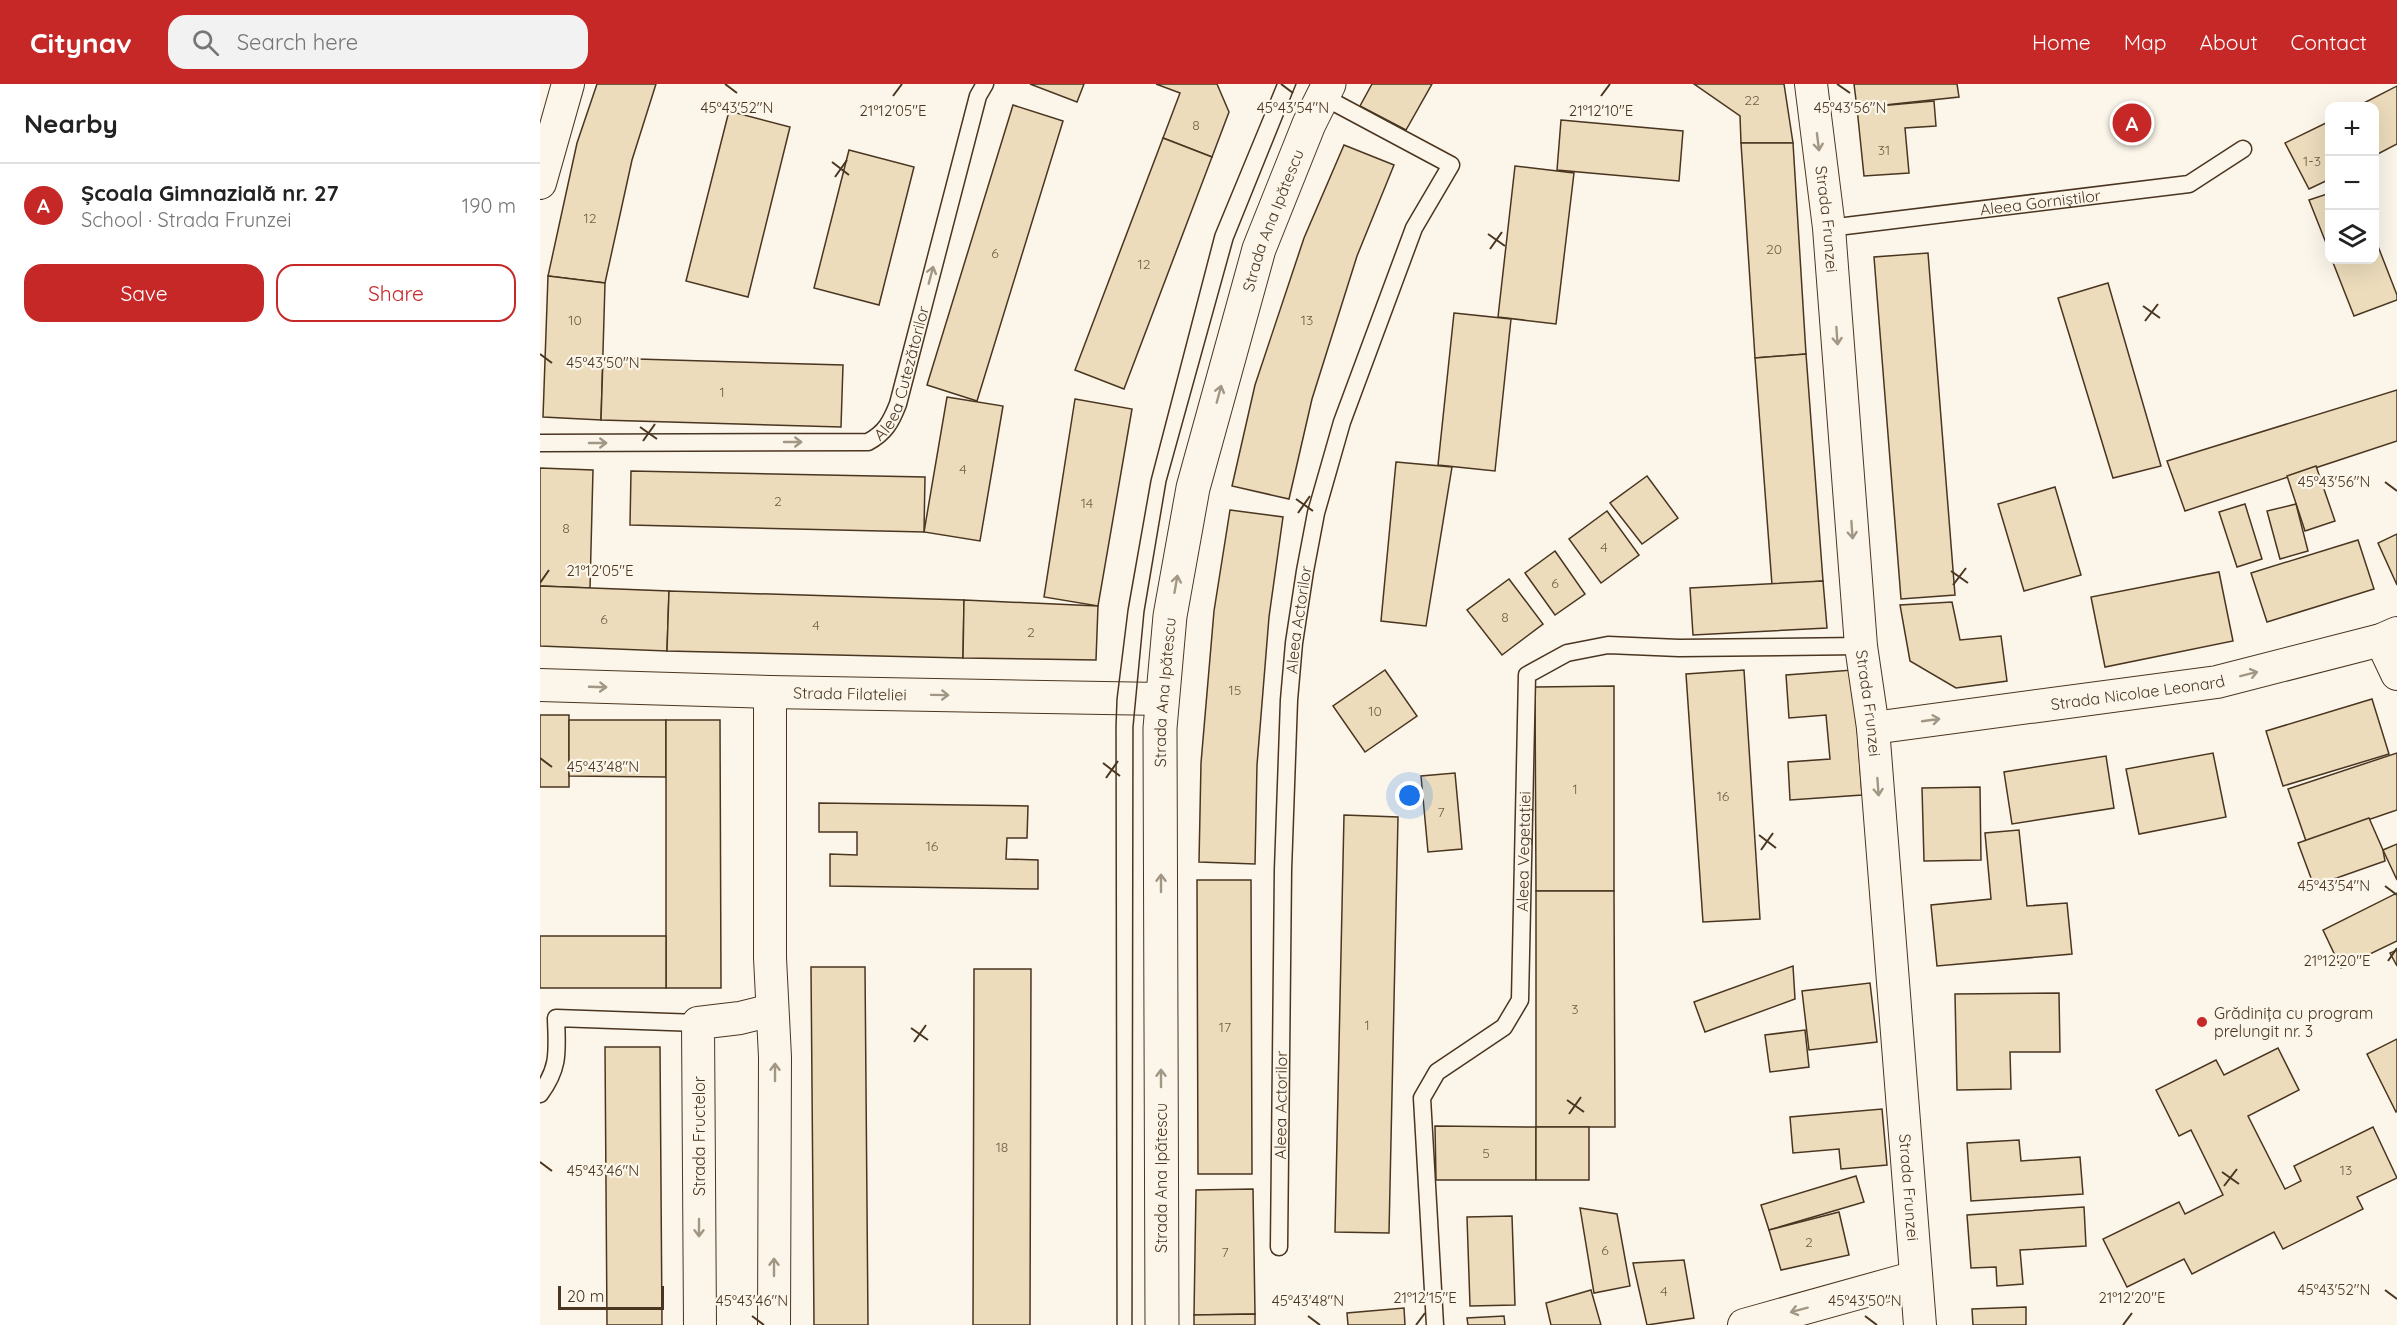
<!DOCTYPE html>
<html lang="en">
<head>
<meta charset="utf-8">
<style>
	:root { --surface:#fff; --page:#f2f2f2; --text:#222; --muted:#767676; --line:#e0e0e0; --accent:#c62828 }
	body { margin:0; font-family:Quicksand,sans-serif; background:var(--page); color:var(--text) }
	.controls { position:absolute; right:18px; top:18px; display:grid; overflow:hidden; border-radius:12px; box-shadow:0 6px 24px #0002 }
	.controls button { width:54px; height:54px; display:grid; place-items:center; padding:0; border:0; border-bottom:2px solid var(--line); background:var(--surface); color:var(--text); font:30px sans-serif }
	.scale { position:absolute; left:18px; bottom:15px; width:106px; box-sizing:border-box; padding-left:6px; border:3px solid #4a3520; border-top:0; font-size:16px; line-height:21px; white-space:nowrap; color:#4a3520; -webkit-text-stroke:4px #fbf6e9; paint-order:stroke }
	.you { position:absolute; left:870px; top:712px; width:21px; height:21px; margin:-15px; border:4px solid #fff; border-radius:50%; background:#1a73e8; box-shadow:0 0 0 9px #1a73e833 }
	.badge { display:grid; place-items:center; width:39px; height:39px; border-radius:50%; background:var(--accent); color:#fff; font-size:20px; font-weight:700 }
	.pin { position:absolute; translate:-50% -50%; border:3px solid #fff; box-shadow:0 2px 6px #0006 }
	.list { margin:0; padding:0; list-style:none }
	h2 { display:flex; justify-content:space-between; align-items:center; height:78px; margin:0; padding:0 24px; font-size:26px }
	h2 small { font-size:20px; font-weight:400; color:var(--muted) }
	.list li { display:grid; grid-template-columns:39px 1fr auto; gap:18px; align-items:center; box-sizing:border-box; height:84px; padding:0 24px; border-top:2px solid var(--line) }
	.list b { display:block; font-size:22px; white-space:nowrap }
	.list p { margin:0; font-size:20px; white-space:nowrap; color:var(--muted) }
	.list em { font-size:20px; font-style:normal; color:var(--muted) }
	.actions { display:flex; gap:12px; padding:18px 24px }
	.actions a { flex:1; padding:14px 0; border:2px solid var(--accent); border-radius:18px; text-align:center; font-size:21px; color:var(--accent) }
	.actions .main { background:var(--accent); color:#fff }
	.icon { flex:none; width:33px; height:33px; fill:none; stroke:currentColor; stroke-width:2; stroke-linecap:round; stroke-linejoin:round }
	.map { position:relative; flex:none; width:1857px; height:1241px; overflow:hidden }
	header { display:flex; align-items:center; gap:36px; box-sizing:border-box; height:84px; padding:0 30px; background:var(--accent); color:#fff }
	header strong { font-size:28px }
	nav { display:flex; gap:33px; margin-inline-start:auto; font-size:21px }
	.search { width:420px; height:54px; background:var(--page); display:flex; align-items:center; gap:15px; box-sizing:border-box; padding:0 21px; border-radius:18px; color:var(--muted); font-size:22px }
	main { display:flex }
	aside { flex:1; background:var(--surface) }
	.map>svg:first-child { display:block }
	.building { fill:#ecdcbc; stroke:#4a3520; stroke-width:1.5 }
	.lines { fill:none; stroke-linecap:round; stroke-linejoin:round }
	.lane-casing { stroke:#4a3520; stroke-width:19 }
	.street-casing { stroke:#4a3520; stroke-width:34 }
	.secondary-casing { stroke:#4a3520; stroke-width:35 }
	.lane { stroke:#fbf6e9; stroke-width:16 }
	.street { stroke:#fbf6e9; stroke-width:32 }
	.secondary { stroke:#fbf6e9; stroke-width:33 }
	.tram { stroke:#4a3520; stroke-width:1.5 }
	.oneway { stroke:#a29684 }
	.ticks { fill:none; stroke:#4a3520; stroke-width:2 }
	.poi-dot { fill:#c62828; stroke:#fbf6e9; stroke-width:2 }
	.labels { text-anchor:middle; stroke-width:4.5; stroke-linejoin:round; paint-order:stroke }
	.number-label { font-size:14px; fill:#725f47 }
	.street-label { font-size:16px; fill:#4a3520; stroke:#fbf6e9 }
	.poi-label { font-size:16px; fill:#4a3520; stroke:#fbf6e9; text-anchor:start }
	.ticks-label { font-size:15px; text-anchor:middle; fill:#4a3520; stroke:#fbf6e9; stroke-width:4.5; stroke-linejoin:round; paint-order:stroke }
</style>
</head>
<body>
<header>
<strong>Citynav</strong>
<div class="search"><svg class="icon" aria-label="search" viewBox="0 0 24 24"><circle cx="10" cy="10" r="6"/><path d="M15 15l6 6"/></svg>Search here</div>
<nav><a>Home</a><a>Map</a><a>About</a><a>Contact</a></nav>
</header>
<main>
<aside>
<h2>Nearby<small></small></h2>
<ul class="list">
<li><span class="badge">A</span><div><b>Școala Gimnazială nr. 27</b><p>School · Strada Frunzei</p></div><em>190 m</em></li>
</ul>
<div class="actions"><a class="main">Save</a><a>Share</a></div>
</aside>
<div class="map">
<svg width="1857" height="1241" viewBox="0 0 1857 1241">
	<rect width="100%" height="100%" fill="#fbf6e9"/>
	<!-- building -->
	<g class="building">
		<polygon points="57,0 116,0 92,76 65,199 8,192 37,59"/>
		<polygon points="490,0 544,0 537,18"/>
		<polygon points="616,0 677,0 689,28 672,73 623,54 640,9"/>
		<polygon points="832,0 892,0 866,46 820,22"/>
		<polygon points="1154,0 1244,0 1253,59 1201,59 1200,32"/>
		<polygon points="1314,0 1417,0 1419,13 1317,24"/>
		<polygon points="1857,2 1857,60 1834,72 1834,22 1818,22"/>
		<polygon points="1394,17 1396,42 1365,44 1369,89 1324,92 1317,24"/>
		<polygon points="473,21 523,37 437,317 387,301"/>
		<polygon points="189,27 250,43 208,213 146,197"/>
		<polygon points="1021,36 1143,47 1139,97 1017,86"/>
		<polygon points="1790,37 1790,95 1769,105 1745,59"/>
		<polygon points="623,54 672,73 584,305 535,286"/>
		<polygon points="1201,59 1253,59 1266,270 1215,274"/>
		<polygon points="804,61 854,81 817,172 772,315 749,415 692,402 715,301 764,154"/>
		<polygon points="309,66 374,83 339,221 274,204"/>
		<polygon points="975,82 1034,89 1016,240 958,233"/>
		<polygon points="1790,109 1790,169 1769,116"/>
		<polygon points="1834,152 1857,211 1857,216 1814,232 1792,176 1834,176"/>
		<polygon points="1388,169 1415,511 1361,515 1334,173"/>
		<polygon points="8,192 65,199 61,336 3,333"/>
		<polygon points="1568,199 1621,382 1573,394 1518,214"/>
		<polygon points="914,229 971,235 955,387 898,381"/>
		<polygon points="1266,270 1283,497 1232,501 1215,274"/>
		<polygon points="63,274 303,281 301,343 61,336"/>
		<polygon points="1857,306 1857,357 1645,427 1627,377"/>
		<polygon points="407,313 463,322 440,457 384,448"/>
		<polygon points="535,315 592,325 558,522 504,513"/>
		<polygon points="856,378 912,383 886,542 841,537"/>
		<polygon points="1776,382 1795,437 1765,447 1747,392"/>
		<polygon points="0,384 53,386 50,504 0,502"/>
		<polygon points="91,387 385,393 384,448 90,441"/>
		<polygon points="1107,392 1138,434 1102,460 1070,419"/>
		<polygon points="1515,403 1541,491 1484,507 1458,420"/>
		<polygon points="1705,420 1722,475 1697,483 1679,428"/>
		<polygon points="1756,420 1768,467 1740,475 1727,427"/>
		<polygon points="690,426 743,433 729,533 717,681 715,780 659,778 661,679 674,527"/>
		<polygon points="1067,427 1099,471 1061,499 1029,455"/>
		<polygon points="1857,450 1857,501 1838,459"/>
		<polygon points="1818,456 1834,505 1727,538 1711,489"/>
		<polygon points="1015,467 1045,510 1015,531 985,489"/>
		<polygon points="1679,488 1693,557 1565,583 1551,513"/>
		<polygon points="969,495 1003,540 962,571 927,526"/>
		<polygon points="1283,497 1287,544 1153,551 1150,504"/>
		<polygon points="0,502 129,507 127,567 0,562"/>
		<polygon points="129,507 424,516 423,574 127,567"/>
		<polygon points="424,516 558,522 556,576 423,574"/>
		<polygon points="1412,518 1420,556 1461,552 1467,597 1416,604 1370,577 1360,521"/>
		<polygon points="845,586 877,632 825,668 793,622"/>
		<polygon points="1204,586 1220,835 1163,838 1146,590"/>
		<polygon points="1313,586 1322,711 1250,716 1248,678 1290,675 1286,631 1249,634 1246,591"/>
		<polygon points="1074,602 1074,807 996,807 995,603"/>
		<polygon points="1832,615 1849,670 1743,702 1726,647"/>
		<rect x="0" y="631" width="29" height="72"/>
		<polygon points="29,636 126,636 126,693 29,692"/>
		<polygon points="126,636 180,636 181,904 126,904"/>
		<polygon points="1673,669 1686,733 1599,750 1586,685"/>
		<polygon points="1857,669 1857,726 1766,757 1748,705"/>
		<polygon points="1566,672 1574,724 1472,740 1464,688"/>
		<polygon points="915,689 922,765 888,768 881,692"/>
		<polygon points="1440,703 1441,776 1384,777 1382,704"/>
		<polygon points="279,719 488,722 487,754 467,754 466,775 498,776 498,805 290,802 290,770 317,771 317,748 279,748"/>
		<polygon points="804,731 858,733 849,1149 795,1148"/>
		<polygon points="1829,734 1843,766 1845,777 1774,802 1758,759"/>
		<polygon points="1479,746 1487,822 1527,819 1532,870 1397,882 1391,821 1451,815 1445,749"/>
		<polygon points="1857,760 1857,796 1843,766"/>
		<polygon points="657,796 711,796 712,1090 658,1090"/>
		<polygon points="996,807 1074,807 1075,1043 996,1043"/>
		<polygon points="1857,809 1857,857 1801,884 1783,846"/>
		<rect x="0" y="852" width="126" height="52"/>
		<polygon points="1857,866 1857,882 1850,869"/>
		<polygon points="1253,882 1255,915 1165,948 1154,918"/>
		<polygon points="271,883 325,883 328,1241 274,1241"/>
		<polygon points="434,885 491,885 490,1241 433,1241"/>
		<polygon points="1330,899 1337,958 1269,966 1262,907"/>
		<polygon points="1519,909 1520,968 1470,968 1471,1005 1417,1006 1415,910"/>
		<polygon points="1265,946 1269,983 1230,988 1225,951"/>
		<polygon points="1857,955 1857,1027 1856,1028 1827,970"/>
		<polygon points="65,963 120,963 122,1241 67,1241"/>
		<polygon points="1738,964 1759,1006 1708,1032 1745,1105 1761,1097 1754,1082 1833,1043 1857,1094 1817,1113 1823,1125 1743,1165 1734,1148 1652,1190 1644,1175 1587,1203 1563,1155 1639,1118 1645,1130 1683,1111 1651,1046 1639,1052 1616,1006 1676,976 1684,991"/>
		<polygon points="1342,1025 1347,1081 1301,1085 1299,1065 1253,1069 1250,1033"/>
		<polygon points="895,1042 996,1043 996,1096 896,1096"/>
		<rect x="996" y="1043" width="53" height="53"/>
		<polygon points="1479,1056 1481,1077 1540,1073 1543,1110 1431,1117 1427,1059"/>
		<polygon points="1316,1092 1324,1118 1229,1146 1221,1121"/>
		<polygon points="713,1105 715,1230 654,1231 656,1106"/>
		<polygon points="1544,1123 1546,1162 1480,1166 1483,1200 1457,1202 1456,1183 1431,1184 1427,1131"/>
		<polygon points="1040,1124 1077,1130 1090,1202 1054,1209"/>
		<polygon points="1299,1128 1309,1171 1241,1186 1229,1146"/>
		<polygon points="972,1132 975,1221 930,1222 927,1133"/>
		<polygon points="1144,1176 1154,1234 1107,1241 1093,1179"/>
		<polygon points="1051,1206 1061,1241 1011,1241 1006,1219"/>
		<polygon points="1486,1223 1486,1241 1433,1241 1432,1225"/>
		<polygon points="864,1224 865,1241 808,1241 807,1229"/>
		<polygon points="715,1230 715,1241 654,1241 654,1231"/>
		<polygon points="964,1232 965,1241 928,1241 927,1234"/>
	</g>
	<g class="lines">
		<defs>
			<g id="lane">
				<path id="s1" d="M 1289,144 L 1649,100 L 1703,65"/>
				<path id="s2" d="M 0,359 L 328,358 C 345,349 351,338 358,320 L 438,12 L 445,0"/>
				<path d="M 0,1010 C 20,983 17,967 16,934 L 158,939"/>
				<path id="s3" d="M 739,1163 L 743,786 L 749,616 L 754,559 L 765,487 L 776,429 L 802,338 L 874,144 L 911,81 L 782,12"/>
				<path id="s4" d="M 895,1241 L 882,1014 L 897,988 L 964,943 L 980,916 L 987,591 L 1027,569 L 1068,561 L 1139,564 L 1321,562"/>
			</g>
			<g id="street">
				<path id="s5" d="M 1271,0 L 1289,144 L 1321,562 L 1333,644 L 1380,1241"/>
				<polyline points="0,99 28,0"/>
				<polyline points="1841,556 1857,590"/>
				<path id="s6" d="M 0,601 L 230,608 L 622,615"/>
				<polyline points="230,608 230,874 235,973 234,1241"/>
				<path id="s7" d="M 1333,644 L 1677,598 L 1841,556 L 1857,549"/>
				<polyline points="160,1241 158,939 200,934 232,926"/>
				<polyline points="1204,1241 1376,1193"/>
			</g>
			<g id="secondary">
				<path id="s8" d="M 622,1241 L 620,644 L 630,532 L 653,404 L 719,165 L 769,40 L 789,0"/>
			</g>
		</defs>
		<!-- lane casing -->
		<use href="#lane" class="lane-casing"/>
		<!-- street casing -->
		<use href="#street" class="street-casing"/>
		<!-- secondary casing -->
		<use href="#secondary" class="secondary-casing"/>
		<!-- lane -->
		<use href="#lane" class="lane"/>
		<!-- street -->
		<use href="#street" class="street"/>
		<!-- secondary -->
		<use href="#secondary" class="secondary"/>
		<!-- tram -->
		<g class="tram">
			<polyline points="577,1241 576,642 577,615 588,526 611,396 675,150 737,0"/>
			<polyline points="592,1241 593,643 604,528 626,398 693,156 756,0"/>
		</g>
	</g>
	<!-- one-way arrows -->
	<defs><path id="oneway-shaft" d="M-6 0H5M1.5-3L5.5 0L1.5 3" fill="none" stroke-width="1.6" stroke-linecap="round" stroke-linejoin="round" transform="scale(1.5)"/></defs>
	<g class="oneway">
		<use href="#oneway-shaft" transform="translate(1278 58) rotate(83)"/>
		<use href="#oneway-shaft" transform="translate(391 191) rotate(-75)"/>
		<use href="#oneway-shaft" transform="translate(1297 252) rotate(86)"/>
		<use href="#oneway-shaft" transform="translate(679 310) rotate(-75)"/>
		<use href="#oneway-shaft" transform="translate(253 358)"/>
		<use href="#oneway-shaft" transform="translate(58 359)"/>
		<use href="#oneway-shaft" transform="translate(1312 446) rotate(86)"/>
		<use href="#oneway-shaft" transform="translate(636 500) rotate(-80)"/>
		<use href="#oneway-shaft" transform="translate(1709 590) rotate(-14)"/>
		<use href="#oneway-shaft" transform="translate(58 603) rotate(2)"/>
		<use href="#oneway-shaft" transform="translate(400 611) rotate(1)"/>
		<use href="#oneway-shaft" transform="translate(1391 636) rotate(-8)"/>
		<use href="#oneway-shaft" transform="translate(1338 703) rotate(86)"/>
		<use href="#oneway-shaft" transform="translate(621 799) rotate(-90)"/>
		<use href="#oneway-shaft" transform="translate(235 988) rotate(-90)"/>
		<use href="#oneway-shaft" transform="translate(621 994) rotate(-90)"/>
		<use href="#oneway-shaft" transform="translate(159 1144) rotate(90)"/>
		<use href="#oneway-shaft" transform="translate(234 1183) rotate(-90)"/>
		<use href="#oneway-shaft" transform="translate(1259 1226) rotate(165)"/>
	</g>
	<!-- ticks -->
	<path class="ticks" d="M 185,0 L 197,9M 741,0 L 753,9M 1297,0 L 1310,9M 353,12 L 362,0M 1061,12 L 1070,0M 292,78 L 309,91M 295,93 L 307,76M 948,150 L 965,162M 950,165 L 962,148M 1603,222 L 1620,234M 1605,237 L 1618,220M 0,270 L 12,279M 100,343 L 117,355M 103,357 L 115,340M 1845,398 L 1857,407M 756,415 L 773,427M 758,429 L 770,412M 1411,487 L 1428,499M 0,499 L 9,486M 1413,501 L 1426,484M 0,674 L 12,683M 563,679 L 580,692M 566,694 L 578,677M 1219,751 L 1236,764M 1221,766 L 1233,749M 1845,802 L 1857,811M 1848,877 L 1857,864M 371,944 L 388,956M 374,958 L 386,941M 1027,1016 L 1044,1028M 1029,1030 L 1041,1013M 0,1078 L 12,1087M 1682,1088 L 1699,1100M 1684,1102 L 1697,1085M 1845,1206 L 1857,1215M 212,1232 L 224,1241M 768,1232 L 780,1241M 1325,1232 L 1337,1241M 876,1241 L 885,1229M 1583,1241 L 1592,1229"/>
	<!-- markers -->
	<circle class="poi-dot" cx="1662" cy="938" r="6"/>
	<g class="labels">
		<!-- number labels -->
		<g class="number-label">
			<text x="1212" y="21">22</text>
			<text x="656" y="46">8</text>
			<text x="1344" y="71">31</text>
			<text x="1772" y="82">1-3</text>
			<text x="50" y="139">12</text>
			<text x="1234" y="170">20</text>
			<text x="455" y="174">6</text>
			<text x="604" y="185">12</text>
			<text x="35" y="241">10</text>
			<text x="767" y="241">13</text>
			<text x="182" y="313">1</text>
			<text x="423" y="390">4</text>
			<text x="238" y="422">2</text>
			<text x="547" y="424">14</text>
			<text x="26" y="449">8</text>
			<text x="1064" y="468">4</text>
			<text x="1015" y="504">6</text>
			<text x="965" y="538">8</text>
			<text x="64" y="540">6</text>
			<text x="276" y="546">4</text>
			<text x="491" y="553">2</text>
			<text x="695" y="611">15</text>
			<text x="835" y="632">10</text>
			<text x="1035" y="710">1</text>
			<text x="1183" y="717">16</text>
			<text x="901" y="733">7</text>
			<text x="392" y="767">16</text>
			<text x="1035" y="930">3</text>
			<text x="827" y="946">1</text>
			<text x="685" y="948">17</text>
			<text x="462" y="1068">18</text>
			<text x="946" y="1074">5</text>
			<text x="1806" y="1091">13</text>
			<text x="1269" y="1163">2</text>
			<text x="1065" y="1171">6</text>
			<text x="685" y="1173">7</text>
			<text x="1124" y="1212">4</text>
		</g>
		<!-- street labels -->
		<g class="street-label">
			<text dy="6" stroke="none"><textPath href="#s1" startOffset="213">Aleea Gorniștilor</textPath></text>
			<text dy="6" stroke="none"><textPath href="#s8" startOffset="1119">Strada Ana Ipătescu</textPath></text>
			<text dy="6" stroke="none"><textPath href="#s5" startOffset="136">Strada Frunzei</textPath></text>
			<text dy="6" stroke="none"><textPath href="#s2" startOffset="408">Aleea Cutezătorilor</textPath></text>
			<text dy="6" stroke="none"><textPath href="#s3" startOffset="628">Aleea Actorilor</textPath></text>
			<text dy="6" stroke="none"><textPath href="#s7" startOffset="267">Strada Nicolae Leonard</textPath></text>
			<text dy="6" stroke="none"><textPath href="#s8" startOffset="633">Strada Ana Ipătescu</textPath></text>
			<text dy="6" stroke="none"><textPath href="#s6" startOffset="310">Strada Filateliei</textPath></text>
			<text dy="6" stroke="none"><textPath href="#s5" startOffset="622">Strada Frunzei</textPath></text>
			<text dy="6" stroke="none"><textPath href="#s4" startOffset="518">Aleea Vegetației</textPath></text>
			<text dy="6" stroke="none"><textPath href="#s3" startOffset="142">Aleea Actorilor</textPath></text>
			<text transform="translate(159 1052) rotate(-90)" y="6">Strada Fructelor</text>
			<text transform="translate(621 1094) rotate(-90)" y="6">Strada Ana Ipătescu</text>
			<text dy="6" stroke="none"><textPath href="#s5" startOffset="1108">Strada Frunzei</textPath></text>
		</g>
		<!-- poi labels -->
		<g class="poi-label">
			<text x="1674" y="935">Grădinița cu program<tspan x="1674" dy="18">prelungit nr. 3</tspan></text>
		</g>
	</g>
	<g class="ticks-label">
		<text x="197" y="29">45°43'52"N</text>
		<text x="753" y="29">45°43'54"N</text>
		<text x="1310" y="29">45°43'56"N</text>
		<text x="353" y="32">21°12'05"E</text>
		<text x="1061" y="32">21°12'10"E</text>
		<text x="63" y="284">45°43'50"N</text>
		<text x="1794" y="403">45°43'56"N</text>
		<text x="60" y="492">21°12'05"E</text>
		<text x="63" y="688">45°43'48"N</text>
		<text x="1794" y="807">45°43'54"N</text>
		<text x="1797" y="882">21°12'20"E</text>
		<text x="63" y="1092">45°43'46"N</text>
		<text x="1794" y="1211">45°43'52"N</text>
		<text x="885" y="1219">21°12'15"E</text>
		<text x="1592" y="1219">21°12'20"E</text>
		<text x="212" y="1222">45°43'46"N</text>
		<text x="768" y="1222">45°43'48"N</text>
		<text x="1325" y="1222">45°43'50"N</text>
	</g>
</svg>
<div class="controls">
<button>+</button>
<button>−</button>
<button><svg class="icon" aria-label="layers" viewBox="0 0 24 24"><path d="M12 4l9 5-9 5-9-5zM3 14l9 5 9-5"/></svg></button>
</div>
<div class="scale">20 m</div>
<div class="you"></div>
<div class="pin badge" style="left:1592px;top:39px">A</div>
</div>
</main>
</body>
</html>
